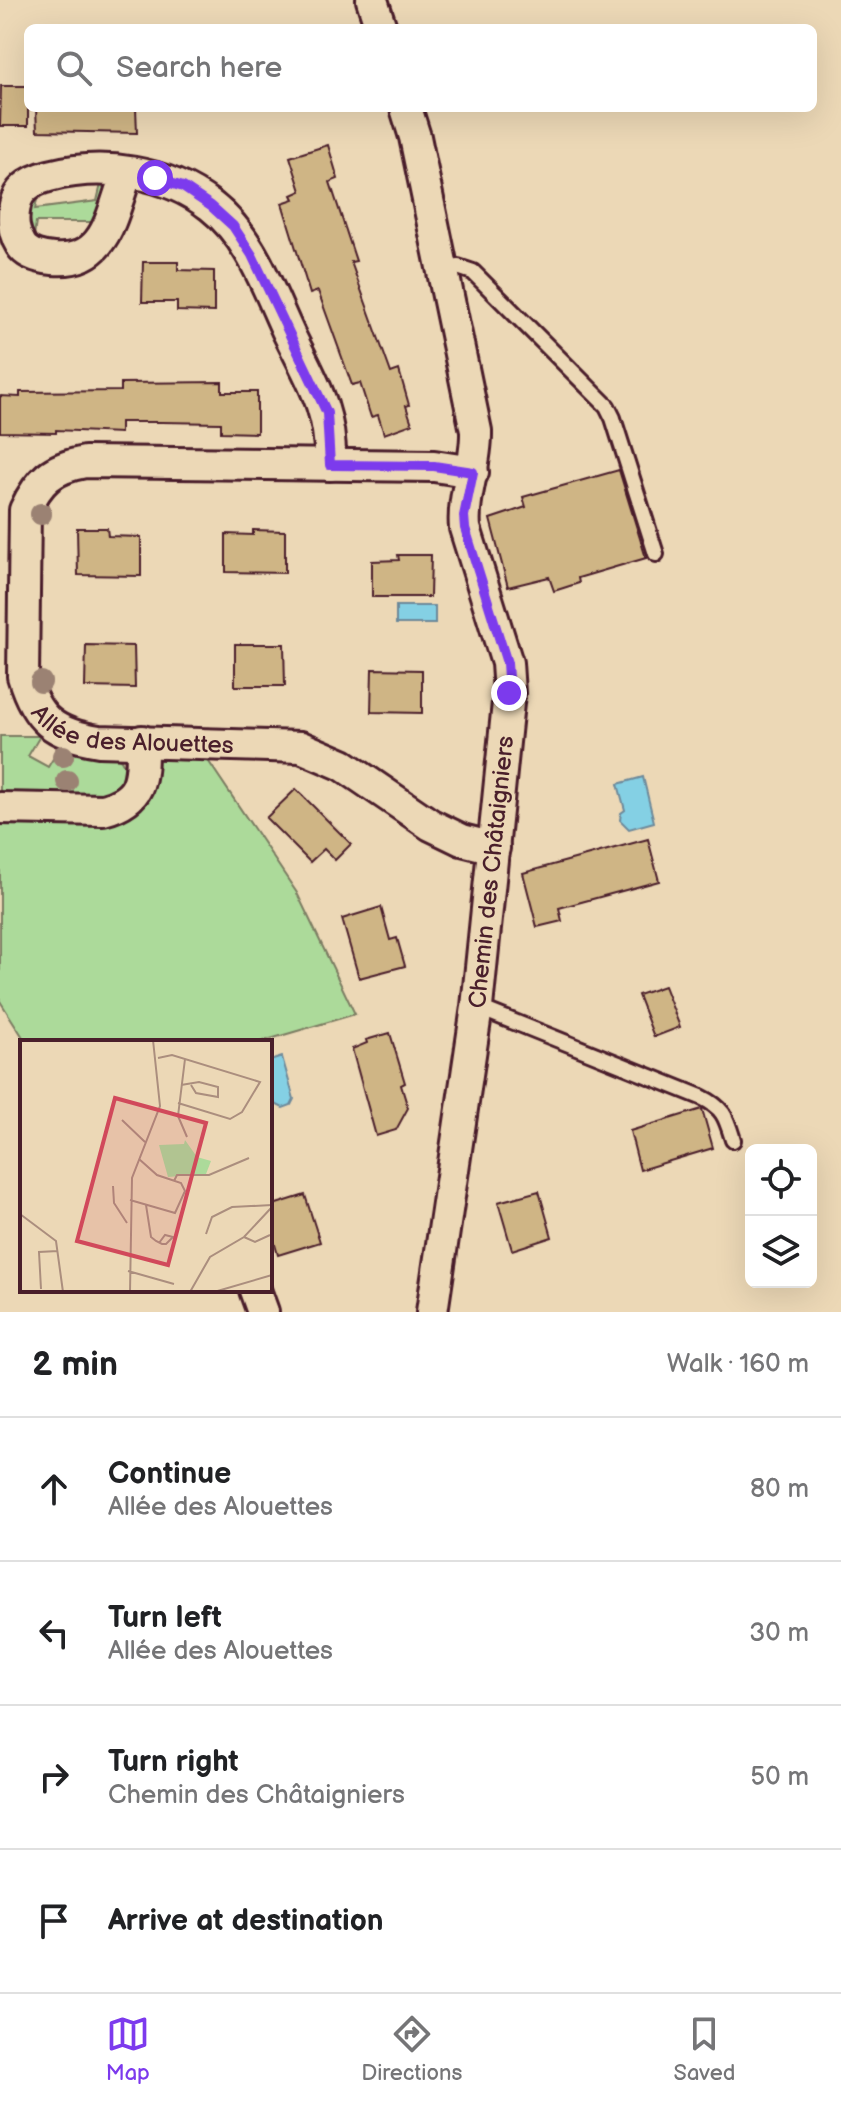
<!DOCTYPE html>
<html lang="en">
<head>
<meta charset="utf-8">
<style>
	:root { --surface:#fff; --page:#f2f2f2; --text:#202124; --muted:#757577; --line:#e0e0e0; --accent:#7c3aed }
	body { margin:0; font-family:"Balsamiq Sans",sans-serif; background:var(--page); color:var(--text) }
	.controls { position:absolute; right:24px; bottom:24px; display:grid; overflow:hidden; border-radius:12px; box-shadow:0 8px 32px #0002 }
	.controls button { width:72px; height:72px; display:grid; place-items:center; padding:0; border:0; border-bottom:2px solid var(--line); background:var(--surface); color:var(--text); font:40px sans-serif }
	.stop { position:absolute; width:24px; height:24px; margin:-18px; border:6px solid #7c3aed; border-radius:50%; background:#fff }
	.stop.end { background:#7c3aed; border-color:#fff; box-shadow:0 2px 8px #0008 }
	.list { margin:0; padding:0; list-style:none }
	h2 { display:flex; justify-content:space-between; align-items:center; height:104px; margin:0; padding:0 32px; font-size:34px }
	h2 small { font-size:26px; font-weight:400; color:var(--muted) }
	.list li { display:grid; grid-template-columns:52px 1fr auto; gap:24px; align-items:center; box-sizing:border-box; height:144px; padding:0 32px; border-top:2px solid var(--line) }
	.list b { display:block; font-size:30px; white-space:nowrap }
	.list p { margin:0; font-size:26px; white-space:nowrap; color:var(--muted) }
	.list em { font-size:26px; font-style:normal; color:var(--muted) }
	.icon { flex:none; width:44px; height:44px; fill:none; stroke:currentColor; stroke-width:2; stroke-linecap:round; stroke-linejoin:round }
	.map { position:relative; flex:none; width:841px; height:1312px; overflow:hidden }
	.search { position:absolute; background:var(--surface); box-shadow:0 8px 32px #0002; left:24px; right:24px; top:24px; height:88px; display:flex; align-items:center; gap:20px; box-sizing:border-box; padding:0 28px; border-radius:12px; color:var(--muted); font-size:30px }
	.sheet { height:680px; background:var(--surface) }
	nav { display:flex; justify-content:space-around; align-items:center; box-sizing:border-box; height:112px; border-top:2px solid var(--line); background:var(--surface); font-size:22px; color:var(--muted) }
	nav a { display:grid; justify-items:center; gap:4px }
	nav .on { color:var(--accent) }
	.map>svg:first-child { display:block }
	.green { fill:#acda9a; stroke:#7b7c62; stroke-width:2 }
	.water { fill:#84d0e4; stroke:#6d899a; stroke-width:2 }
	.building { fill:#cfb585; stroke:#4a1f2b; stroke-width:2 }
	.lines { fill:none; stroke-linecap:round; stroke-linejoin:round }
	.lane-casing { stroke:#4a1f2b; stroke-width:20 }
	.street-casing { stroke:#4a1f2b; stroke-width:36 }
	.lane { stroke:#ecd8b6; stroke-width:14 }
	.street { stroke:#ecd8b6; stroke-width:30 }
	.tree { fill:#9b8273 }
	.route { stroke:#7c3aed; stroke-width:10 }
	.labels { text-anchor:middle; stroke-width:6; stroke-linejoin:round; paint-order:stroke }
	.street-label { font-size:24px; fill:#4a1f2b; stroke:#ecd8b6 }
	.inset-road { fill:none; stroke:#ab8e7e; stroke-width:2 }
	.view { fill:#d1495b; fill-opacity:0.15; stroke:#d1495b; stroke-width:4 }
	.inset-edge { fill:none; stroke:#4a1f2b; stroke-width:4 }
</style>
</head>
<body>
<div class="map">
<svg width="841" height="1312" viewBox="0 0 841 1312">
	<rect width="100%" height="100%" fill="#ecd8b6"/>
	<filter id="ink" filterUnits="userSpaceOnUse"><feTurbulence type="fractalNoise" baseFrequency=".0125" numOctaves="2"/><feDisplacementMap in="SourceGraphic" scale="16" xChannelSelector="R" yChannelSelector="G"/><feConvolveMatrix kernelMatrix="1 2 1 2 8 2 1 2 1" color-interpolation-filters="sRGB"/></filter>
	<g filter="url(#ink)">
		<!-- green -->
		<g class="green">
			<polygon points="102,180 109,186 86,241 91,222 36,222 33,242 24,211 39,190 35,209 97,201"/>
			<polygon points="0,736 40,736 28,756 48,767 60,747 90,753 112,754 121,760 126,769 126,779 113,795 0,798"/>
			<polygon points="164,753 203,753 297,893 355,1014 260,1042 26,1042 0,1001 0,819 104,821 156,758"/>
		</g>
		<!-- water -->
		<g class="water">
			<rect x="396" y="606" width="39" height="18"/>
			<polygon points="643,777 654,822 629,829 620,820 621,813 625,810 618,784"/>
			<polygon points="282,1057 294,1099 291,1105 283,1108 275,1104 270,1087 270,1061"/>
		</g>
		<!-- building -->
		<g class="building">
			<polygon points="1,86 28,86 28,126 0,126"/>
			<polygon points="36,108 136,108 137,133 37,131"/>
			<polygon points="328,145 338,179 330,182 356,261 351,262 391,373 399,370 409,405 406,406 412,424 384,434 378,415 371,417 360,383 352,385 318,291 310,294 282,203 294,199 292,195 301,191 290,157"/>
			<polygon points="143,262 178,262 178,270 214,271 214,312 177,311 177,302 142,302"/>
			<polygon points="222,382 222,392 257,392 257,433 221,432 221,423 161,422 120,422 120,433 56,430 56,433 0,432 0,396 20,397 20,392 121,391 121,383"/>
			<polygon points="619,470 646,558 578,578 579,583 554,591 549,577 508,587 490,519 526,507 523,497"/>
			<polygon points="77,528 107,528 108,536 141,537 141,576 78,575"/>
			<polygon points="253,530 285,531 285,573 226,572 226,534 253,535"/>
			<polygon points="398,555 431,555 430,597 372,597 372,561 399,560"/>
			<polygon points="235,644 284,644 285,686 235,686"/>
			<polygon points="86,645 134,646 135,688 85,687"/>
			<polygon points="372,669 422,670 422,713 371,712"/>
			<polygon points="296,789 351,844 335,860 324,849 310,862 266,818"/>
			<polygon points="648,839 659,881 559,908 562,921 537,927 523,873"/>
			<polygon points="381,907 390,940 397,938 405,966 359,978 342,919"/>
			<polygon points="664,986 680,1027 654,1037 638,995"/>
			<polygon points="390,1033 405,1083 401,1085 408,1108 396,1130 376,1136 352,1049 367,1043 366,1040"/>
			<polygon points="702,1109 713,1148 640,1170 630,1131"/>
			<polygon points="539,1191 552,1237 512,1250 498,1202"/>
			<polygon points="305,1195 320,1242 278,1255 270,1227 270,1206"/>
		</g>
		<g class="lines">
			<defs>
				<g id="lane">
					<polyline points="443,270 458,267 473,272 607,406 613,418 656,554"/>
					<path d="M 477,1007 L 701,1097 C 724,1108 726,1117 733,1140"/>
				</g>
				<g id="street">
					<polyline points="372,0 381,28"/>
					<path d="M 406,108 L 415,137 L 476,431 C 477,464 462,496 465,528 L 507,663 L 509,693 L 477,1007 L 432,1312"/>
					<path d="M 127,173 C 111,213 108,264 53,259 C 42,258 27,255 21,245 C 13,232 12,220 15,205 C 19,187 33,180 49,176 C 103,162 166,171 211,206 C 251,237 268,289 289,334 C 312,381 332,410 330,465"/>
					<path id="s1" d="M 473,472 L 434,466 L 85,462 C 52,468 39,480 25,510 L 23,676 C 36,720 54,734 99,741 L 301,747 L 343,765 L 431,825 L 462,840 L 494,848"/>
					<path d="M 0,808 L 103,810 C 143,799 142,779 142,741"/>
					<polyline points="255,1290 263,1312"/>
				</g>
			</defs>
			<!-- lane casing -->
			<use href="#lane" class="lane-casing"/>
			<!-- street casing -->
			<use href="#street" class="street-casing"/>
			<!-- lane -->
			<use href="#lane" class="lane"/>
			<!-- street -->
			<use href="#street" class="street"/>
		</g>
		<!-- trees -->
		<g class="tree">
			<circle cx="41" cy="514" r="11"/>
			<circle cx="41" cy="682" r="11"/>
			<circle cx="63" cy="756" r="11"/>
			<circle cx="67" cy="781" r="11"/>
		</g>
	</g>
	<g class="lines" filter="url(#ink)">
		<!-- route -->
		<polyline class="route" points="155,178 183,187 211,206 233,226 252,255 327,413 330,465 434,466 473,472 464,516 465,528 507,663 509,693"/>
	</g>
	<g class="labels">
		<!-- street labels -->
		<g class="street-label">
			<text dy="8" stroke="none"><textPath href="#s1" startOffset="774">Allée des Alouettes</textPath></text>
			<text transform="translate(491 872) rotate(-84)" y="8">Chemin des Châtaigniers</text>
		</g>
	</g>
	<!-- overview -->
	<g transform="translate(20 1040)">
		<rect width="252" height="252" fill="#ecd8b6"/>
		<path d="M 165,100 L 177,117 L 191,121 L 186,134 L 148,137 L 139,105 L 164,104 Z" fill="#acda9a"/>
		<path class="inset-road" d="M 138,18 L 152,15 L 240,42 L 222,72 L 210,79 L 158,63M 165,19 L 158,76 L 167,97M 161,45 L 179,42 L 198,47 L 198,57 L 176,53 L 171,45M 102,80 L 125,102M 154,141 L 157,135 L 189,135 L 229,118M 93,146 L 94,163 L 107,183M 110,160 L 155,173 L 165,151 L 161,143 L 137,135 L 119,119M 126,165 L 131,197 L 136,201 L 142,204 L 146,204 L 153,197 L 145,195 L 139,203M 0,174 L 36,201 L 43,252M 186,194 L 192,177 L 212,167 L 252,165M 224,197 L 235,202 L 250,195M 108,231 L 154,244M 21,249 L 19,212 L 38,211M 60,252 L 96,252M 110,252 L 112,138 L 140,66 L 133,0M 170,252 L 190,217 L 224,197 L 252,167M 194,252 L 252,235"/>
		<path class="view" d="M 95,58 L 186,83 L 148,225 L 57,201 Z"/>
		<rect width="252" height="252" class="inset-edge"/>
	</g>
</svg>
<div class="controls">
<button><svg class="icon" aria-label="locate" viewBox="0 0 24 24"><circle cx="12" cy="12" r="6"/><path d="M12 2v4M12 18v4M2 12h4M18 12h4"/></svg></button>
<button><svg class="icon" aria-label="layers" viewBox="0 0 24 24"><path d="M12 4l9 5-9 5-9-5zM3 14l9 5 9-5"/></svg></button>
</div>
<div class="stop" style="left:155px;top:178px"></div>
<div class="stop end" style="left:509px;top:693px"></div>
<div class="search"><svg class="icon" aria-label="search" viewBox="0 0 24 24"><circle cx="10" cy="10" r="6"/><path d="M15 15l6 6"/></svg>Search here</div>
</div>
<section class="sheet">
<h2>2 min<small>Walk · 160 m</small></h2>
<ul class="list">
<li><svg class="icon" aria-label="ahead" viewBox="0 0 24 24"><path d="M12 20V5M6 11l6-6 6 6"/></svg><div><b>Continue</b><p>Allée des Alouettes</p></div><em>80 m</em></li>
<li><svg class="icon" aria-label="left" viewBox="0 0 24 24"><path d="M17 20v-9H6M10 6l-5 5 5 5"/></svg><div><b>Turn left</b><p>Allée des Alouettes</p></div><em>30 m</em></li>
<li><svg class="icon" aria-label="right" viewBox="0 0 24 24"><path d="M7 20v-9h11M14 6l5 5-5 5"/></svg><div><b>Turn right</b><p>Chemin des Châtaigniers</p></div><em>50 m</em></li>
<li><svg class="icon" aria-label="arrive" viewBox="0 0 24 24"><path d="M6 21V4h12l-3 4 3 4H6"/></svg><div><b>Arrive at destination</b></div></li>
</ul>
</section>
<nav>
<a class="on"><svg class="icon" aria-label="map" viewBox="0 0 24 24"><path d="M3 6l6-2 6 2 6-2v14l-6 2-6-2-6 2zM9 4v14M15 6v14"/></svg>Map</a>
<a><svg class="icon" aria-label="directions" viewBox="0 0 24 24"><path d="M12 3l9 9-9 9-9-9zM9 14v-3h6M13 9l2 2-2 2"/></svg>Directions</a>
<a><svg class="icon" aria-label="saved" viewBox="0 0 24 24"><path d="M7 4h10v16l-5-4-5 4z"/></svg>Saved</a>
</nav>
</body>
</html>
